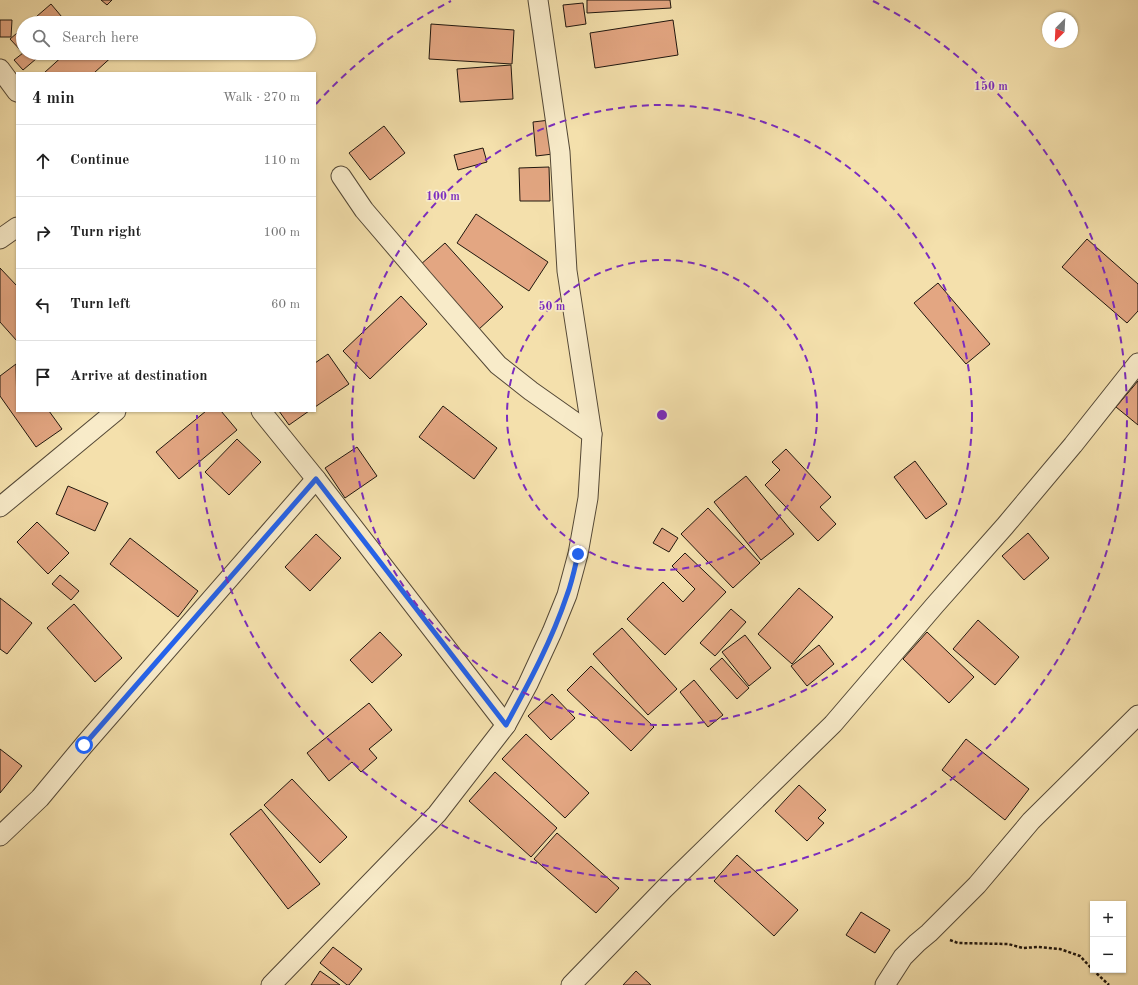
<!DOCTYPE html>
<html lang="en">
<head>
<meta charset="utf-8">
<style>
	:root { --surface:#fff; --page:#f2f2f2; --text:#222; --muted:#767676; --line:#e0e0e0 }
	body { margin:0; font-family:"Old Standard TT",serif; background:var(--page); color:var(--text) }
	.controls { position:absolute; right:12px; bottom:12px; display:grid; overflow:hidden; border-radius:0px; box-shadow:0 1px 3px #0004 }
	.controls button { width:36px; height:36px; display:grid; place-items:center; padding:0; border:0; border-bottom:1px solid var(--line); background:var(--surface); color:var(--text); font:20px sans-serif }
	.compass { position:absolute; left:1042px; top:12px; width:36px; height:36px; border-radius:50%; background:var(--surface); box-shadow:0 1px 3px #0004; rotate:204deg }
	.stop { position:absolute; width:12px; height:12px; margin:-9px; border:3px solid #2563eb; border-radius:50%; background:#fff }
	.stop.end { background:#2563eb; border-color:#fff; box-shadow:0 1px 4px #0008 }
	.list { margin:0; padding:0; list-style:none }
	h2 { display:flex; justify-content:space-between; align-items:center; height:52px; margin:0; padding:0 16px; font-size:17px }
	h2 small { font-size:13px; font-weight:400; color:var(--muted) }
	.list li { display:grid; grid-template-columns:26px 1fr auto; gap:12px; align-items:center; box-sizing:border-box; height:72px; padding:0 16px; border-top:1px solid var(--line) }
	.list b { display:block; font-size:15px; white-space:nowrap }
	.list em { font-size:13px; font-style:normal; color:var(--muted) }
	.icon { flex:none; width:22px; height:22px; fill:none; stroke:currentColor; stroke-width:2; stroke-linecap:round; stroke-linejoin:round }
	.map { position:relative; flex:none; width:1138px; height:985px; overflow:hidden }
	.search { position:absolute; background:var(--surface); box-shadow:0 1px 3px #0004; left:16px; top:16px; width:300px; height:44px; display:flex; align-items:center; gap:10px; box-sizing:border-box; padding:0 14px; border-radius:22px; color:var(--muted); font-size:15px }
	.panel { position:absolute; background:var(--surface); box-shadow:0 1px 3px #0004; left:16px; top:72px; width:300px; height:340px; border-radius:0px }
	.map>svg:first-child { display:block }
	.building { fill:#e3a682; stroke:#1f160e }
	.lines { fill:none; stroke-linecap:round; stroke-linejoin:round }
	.street-casing { stroke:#544836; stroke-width:21 }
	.path { stroke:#1f160e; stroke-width:2.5; stroke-dasharray:3 2; stroke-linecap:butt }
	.street { stroke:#f8ebc9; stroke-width:19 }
	.route { stroke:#2563eb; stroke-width:5 }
	.ring { fill:none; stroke:#7b2cbf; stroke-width:2; stroke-dasharray:7 5 }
	.centre { fill:#7b2cbf; stroke:#f8ebc9; stroke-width:2 }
	.ring-label { font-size:12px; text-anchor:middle; font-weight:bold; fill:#7b2cbf; stroke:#f8ebc9; stroke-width:3.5; stroke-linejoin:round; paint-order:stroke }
</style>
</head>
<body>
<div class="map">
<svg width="1138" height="985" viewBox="0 0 1138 985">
	<rect width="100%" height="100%" fill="#f4e0ac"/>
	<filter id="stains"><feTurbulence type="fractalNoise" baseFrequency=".005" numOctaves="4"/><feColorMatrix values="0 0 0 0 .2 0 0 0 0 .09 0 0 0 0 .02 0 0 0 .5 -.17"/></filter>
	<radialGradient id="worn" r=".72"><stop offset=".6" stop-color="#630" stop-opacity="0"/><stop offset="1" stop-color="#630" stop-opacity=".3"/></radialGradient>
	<!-- building -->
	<g class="building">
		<polygon points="101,0 112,0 107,5"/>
		<polygon points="587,0 670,0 671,8 587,13"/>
		<polygon points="583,3 586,24 566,27 563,5"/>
		<polygon points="51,4 67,23 29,23"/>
		<polygon points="0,20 12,20 11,37 0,37"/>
		<polygon points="673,20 678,55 595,68 590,33"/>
		<polygon points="431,24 514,30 512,64 429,59"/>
		<polygon points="23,28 23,53 43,53 23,70 14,60 23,53 10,39"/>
		<polygon points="66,53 116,53 94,73 44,73"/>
		<polygon points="511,65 513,99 460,102 457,69"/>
		<polygon points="550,120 553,154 536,156 533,122"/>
		<polygon points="384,126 405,153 370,180 349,153"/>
		<polygon points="483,148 487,162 458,170 454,155"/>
		<polygon points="549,167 550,201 520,201 519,168"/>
		<polygon points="476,214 548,262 529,291 457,243"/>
		<polygon points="1087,239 1138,284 1138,311 1127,323 1062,267"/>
		<polygon points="445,243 503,307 478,330 420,265"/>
		<polygon points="0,268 17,286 17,341 0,322"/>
		<polygon points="938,283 990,344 966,364 914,303"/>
		<polygon points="401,296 427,324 370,379 343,351"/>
		<polygon points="328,354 349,384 315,407 315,363"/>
		<polygon points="16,364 17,411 49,411 62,429 36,447 0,396 0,376"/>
		<polygon points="1138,381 1138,425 1116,407"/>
		<polygon points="443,406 497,448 474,479 419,437"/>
		<polygon points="206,411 221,411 237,430 179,479 156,452"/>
		<polygon points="279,411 309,411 289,425"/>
		<polygon points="237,439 261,462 229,495 205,472"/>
		<polygon points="357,447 377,476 345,498 325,468"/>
		<polygon points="786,449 831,497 820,507 836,524 818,541 765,485 780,470 772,462"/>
		<polygon points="915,461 947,504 926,519 894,477"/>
		<polygon points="746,476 794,534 761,560 714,502"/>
		<polygon points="68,486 108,503 95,531 56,514"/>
		<polygon points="708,508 760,563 733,588 681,534"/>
		<polygon points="37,522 69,553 48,574 17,542"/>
		<polygon points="662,528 678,538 669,552 653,543"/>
		<polygon points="1028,533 1049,558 1024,580 1002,556"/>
		<polygon points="316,534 341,558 310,591 285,567"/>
		<polygon points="130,538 198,591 178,617 110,564"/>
		<polygon points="685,553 726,592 665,655 627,619 663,582 683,602 695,589 672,566"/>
		<polygon points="60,575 79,591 71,600 52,584"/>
		<polygon points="799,588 833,617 792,664 758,634"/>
		<polygon points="0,598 32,623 7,654 0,649"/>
		<polygon points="74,604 122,658 95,682 47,628"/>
		<polygon points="731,609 746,622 715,656 700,643"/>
		<polygon points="978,620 1019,657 995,685 953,649"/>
		<polygon points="622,628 677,689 648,715 593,654"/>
		<polygon points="380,632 402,655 372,683 350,660"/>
		<polygon points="927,632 974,677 949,703 903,659"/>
		<polygon points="745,635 771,668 749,686 722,652"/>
		<polygon points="819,645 834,664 807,686 791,666"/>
		<polygon points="722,658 749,688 737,699 710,669"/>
		<polygon points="591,666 654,727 631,751 567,690"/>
		<polygon points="694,680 723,715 708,727 680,692"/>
		<polygon points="552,694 575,718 551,740 528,716"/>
		<polygon points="369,703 392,730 369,749 377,758 361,772 352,762 329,781 307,753"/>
		<polygon points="526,734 589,793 565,818 502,759"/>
		<polygon points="966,739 1029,789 1005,820 942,770"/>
		<polygon points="0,749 22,766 0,793"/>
		<polygon points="495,772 557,828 531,857 469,801"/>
		<polygon points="292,779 347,837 320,863 264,805"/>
		<polygon points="799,785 826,810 818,818 824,823 807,841 775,811"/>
		<polygon points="261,809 320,884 288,909 230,834"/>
		<polygon points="557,833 619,888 596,913 534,859"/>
		<polygon points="737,855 798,910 774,936 714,881"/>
		<polygon points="861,912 890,930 875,953 846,935"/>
		<polygon points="333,947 362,969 349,985 347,985 320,963"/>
		<polygon points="320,971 340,985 311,985"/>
		<polygon points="636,971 651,985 623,985"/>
	</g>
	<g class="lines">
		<defs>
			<g id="street">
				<polyline points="0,69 17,92"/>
				<polyline points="341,176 364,210 423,279 498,365 531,391 592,434"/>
				<polyline points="0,239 17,227"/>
				<polyline points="261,411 316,479 506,725"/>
				<polyline points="0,507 116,411"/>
				<polyline points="0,836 40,798 84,745 316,479"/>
				<polyline points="271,985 437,814 506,725 528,684 552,632 567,595 578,554 588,498 592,434 567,271 560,152 538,0"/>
				<polyline points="571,985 664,889 833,724 935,605 1005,526 1073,445 1138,363"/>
				<polyline points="885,985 903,957 917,943 929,933 977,885 1031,821 1138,715"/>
			</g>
		</defs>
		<!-- street casing -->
		<use href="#street" class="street-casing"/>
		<!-- path -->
		<g class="path">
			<polyline points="950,940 958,943 1008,944 1023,948 1038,947 1060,949 1080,956 1093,970"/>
			<polyline points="1093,970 1109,985"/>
		</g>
		<!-- street -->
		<use href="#street" class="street"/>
	</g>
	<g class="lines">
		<!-- route -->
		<path class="route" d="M 84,745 L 316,479 L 506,725 C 529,683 552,640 567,595 C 572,582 575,567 578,554"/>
	</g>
	<!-- distance rings -->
	<g class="ring">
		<circle cx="662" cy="415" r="155"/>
		<circle cx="662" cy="415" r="310"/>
		<path d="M316 104A465 465 0 0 1 451 1M873 1A465 465 0 1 1 197 415"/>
	</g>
	<circle cx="662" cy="415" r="6" class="centre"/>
	<g class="ring-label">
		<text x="991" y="90">150 m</text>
		<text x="443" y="200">100 m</text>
		<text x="552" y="310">50 m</text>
	</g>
	<rect width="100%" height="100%" filter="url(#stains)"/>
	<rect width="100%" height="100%" fill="url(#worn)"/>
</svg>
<div class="controls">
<button>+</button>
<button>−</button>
</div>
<svg class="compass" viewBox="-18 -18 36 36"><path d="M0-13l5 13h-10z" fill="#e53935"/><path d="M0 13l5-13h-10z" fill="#767676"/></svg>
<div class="stop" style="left:84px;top:745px"></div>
<div class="stop end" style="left:578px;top:554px"></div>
<div class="search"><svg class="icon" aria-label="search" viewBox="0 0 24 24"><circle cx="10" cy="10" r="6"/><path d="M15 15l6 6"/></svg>Search here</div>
<section class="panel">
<h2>4 min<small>Walk · 270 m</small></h2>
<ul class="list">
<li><svg class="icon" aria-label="ahead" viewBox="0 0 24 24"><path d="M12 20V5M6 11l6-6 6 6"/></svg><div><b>Continue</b></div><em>110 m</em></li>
<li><svg class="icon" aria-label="right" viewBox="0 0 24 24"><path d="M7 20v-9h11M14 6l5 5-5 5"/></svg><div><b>Turn right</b></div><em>100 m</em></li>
<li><svg class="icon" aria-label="left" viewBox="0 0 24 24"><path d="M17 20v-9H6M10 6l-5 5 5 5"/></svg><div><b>Turn left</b></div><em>60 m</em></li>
<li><svg class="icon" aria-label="arrive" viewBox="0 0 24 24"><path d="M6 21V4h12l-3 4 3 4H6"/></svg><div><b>Arrive at destination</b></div></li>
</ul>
</section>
</div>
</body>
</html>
